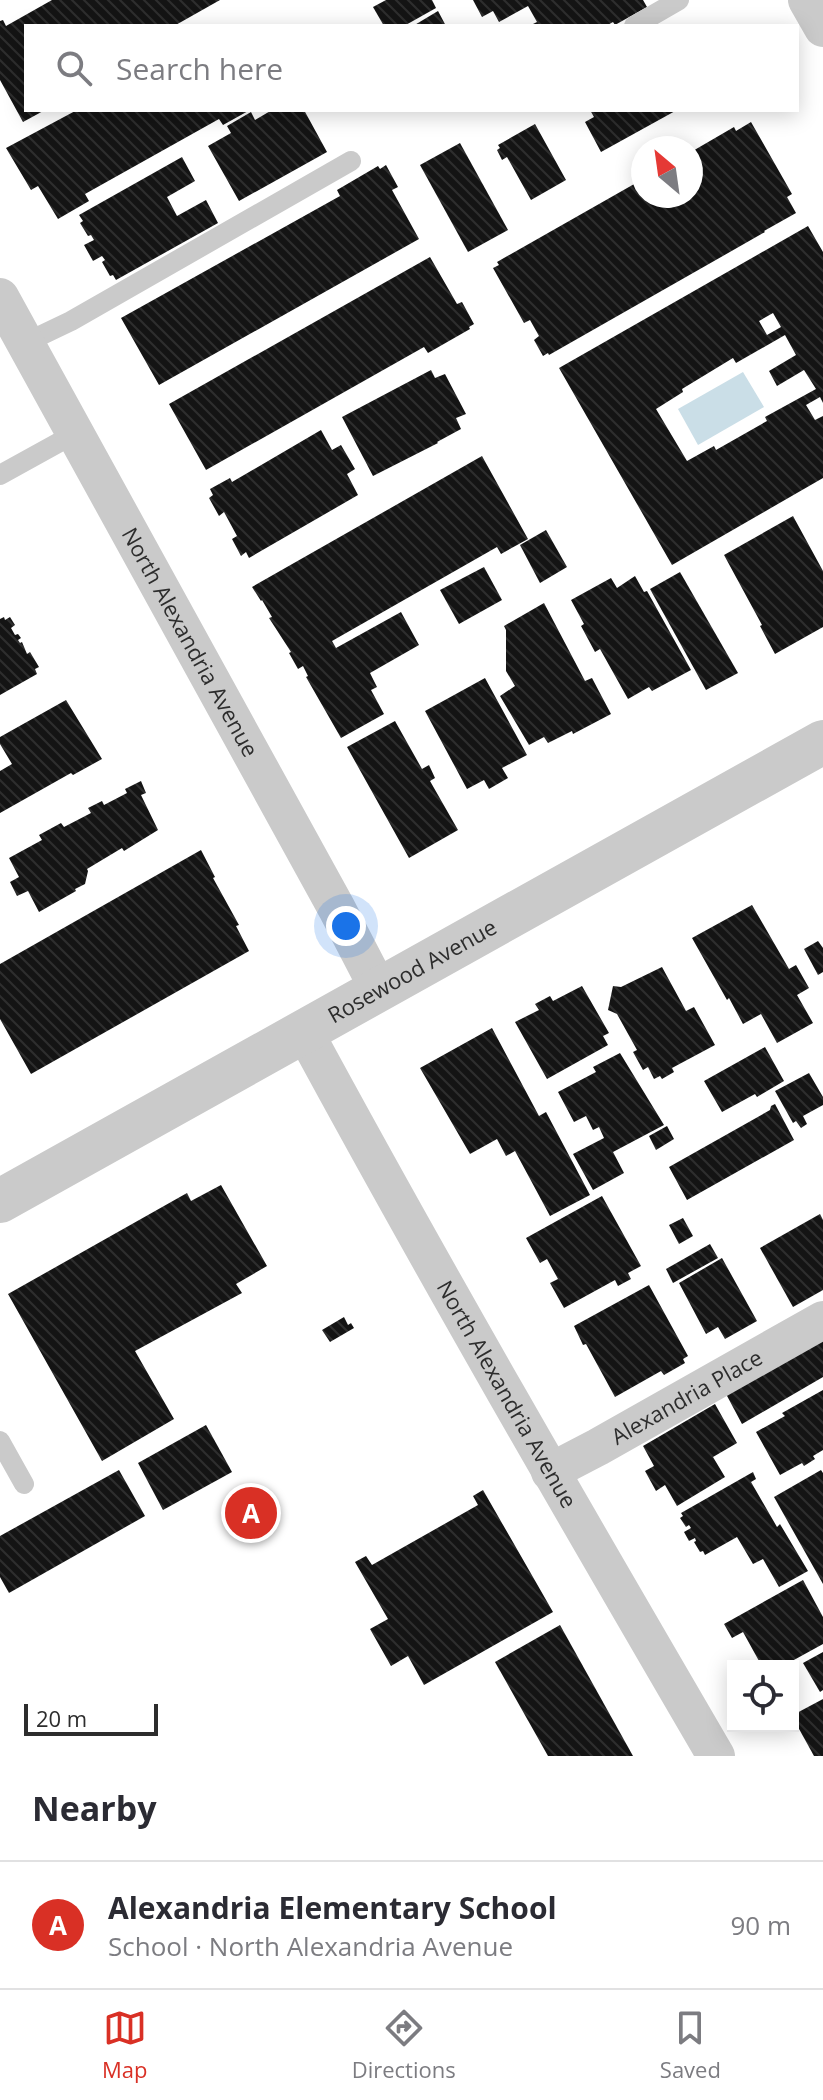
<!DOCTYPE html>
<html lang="en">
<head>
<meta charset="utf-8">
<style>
	:root { --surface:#fff; --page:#f7f7f7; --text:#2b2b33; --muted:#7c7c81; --line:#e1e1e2; --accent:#d93025 }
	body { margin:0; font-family:"Open Sans",sans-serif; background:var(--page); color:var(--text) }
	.controls { position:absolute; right:24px; bottom:24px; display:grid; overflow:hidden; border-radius:0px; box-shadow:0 4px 20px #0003 }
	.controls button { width:72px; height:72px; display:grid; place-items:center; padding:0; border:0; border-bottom:2px solid var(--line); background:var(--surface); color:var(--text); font:40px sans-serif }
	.compass { position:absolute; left:631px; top:136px; width:72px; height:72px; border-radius:50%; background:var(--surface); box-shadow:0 4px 20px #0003; rotate:331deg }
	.scale { position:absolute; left:24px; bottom:20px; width:134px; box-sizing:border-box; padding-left:8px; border:4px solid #2d2d2d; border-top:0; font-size:22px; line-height:28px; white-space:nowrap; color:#2d2d2d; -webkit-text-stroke:6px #fff; paint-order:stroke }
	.you { position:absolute; left:346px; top:926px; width:28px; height:28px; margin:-20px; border:6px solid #fff; border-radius:50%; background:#1a73e8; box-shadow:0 0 0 12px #1a73e833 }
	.badge { display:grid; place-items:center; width:52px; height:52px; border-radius:50%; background:var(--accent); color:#fff; font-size:26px; font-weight:700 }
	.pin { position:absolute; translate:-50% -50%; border:4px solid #fff; box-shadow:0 2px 8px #0006 }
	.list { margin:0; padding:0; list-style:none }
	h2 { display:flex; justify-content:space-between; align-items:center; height:104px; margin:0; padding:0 32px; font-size:34px }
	h2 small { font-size:26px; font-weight:400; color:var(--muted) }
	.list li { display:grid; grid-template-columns:52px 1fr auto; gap:24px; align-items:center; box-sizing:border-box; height:128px; padding:0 32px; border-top:2px solid var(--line) }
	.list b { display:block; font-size:30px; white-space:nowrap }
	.list p { margin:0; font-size:26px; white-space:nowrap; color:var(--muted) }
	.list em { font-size:26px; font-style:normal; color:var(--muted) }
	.icon { flex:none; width:44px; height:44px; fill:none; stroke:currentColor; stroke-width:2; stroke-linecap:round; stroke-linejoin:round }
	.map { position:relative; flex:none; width:823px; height:1756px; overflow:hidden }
	.search { position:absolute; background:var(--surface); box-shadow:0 4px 20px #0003; left:24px; right:24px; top:24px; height:88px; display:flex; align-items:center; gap:20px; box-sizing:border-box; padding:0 28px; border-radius:0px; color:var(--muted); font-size:30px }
	.sheet { height:232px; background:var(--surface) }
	nav { display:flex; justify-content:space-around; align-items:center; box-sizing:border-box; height:112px; border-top:2px solid var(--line); background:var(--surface); font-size:22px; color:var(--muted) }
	nav a { display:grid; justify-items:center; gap:4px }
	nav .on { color:var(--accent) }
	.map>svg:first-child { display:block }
	.water { fill:#cadee7 }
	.building { fill:url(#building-back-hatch); fill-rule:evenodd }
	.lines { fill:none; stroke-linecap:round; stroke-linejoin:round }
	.service { stroke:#cacaca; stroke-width:20 }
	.minor { stroke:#cacaca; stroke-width:38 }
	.tertiary { stroke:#cacaca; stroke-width:44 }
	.labels { text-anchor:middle; stroke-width:8; stroke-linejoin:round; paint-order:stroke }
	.street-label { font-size:22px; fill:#2d2d2d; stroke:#fff }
</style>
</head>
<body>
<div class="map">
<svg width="823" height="1756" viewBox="0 0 823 1756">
	<defs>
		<pattern id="building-back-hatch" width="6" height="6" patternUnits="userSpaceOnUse" patternTransform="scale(2)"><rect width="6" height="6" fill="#141414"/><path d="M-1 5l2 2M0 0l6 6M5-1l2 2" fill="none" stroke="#2e2e2e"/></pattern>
	</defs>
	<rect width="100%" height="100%" fill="#fff"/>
	<!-- water -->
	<polygon class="water" points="743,372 764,407 698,445 678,409"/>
	<!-- building -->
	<g class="building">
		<polygon points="52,0 220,0 174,26 26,26 26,110 45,110 23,122 0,80 0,21 3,20 6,26"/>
		<polygon points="386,0 432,0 436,8 404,26 384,26 373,7"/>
		<polygon points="473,0 643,0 647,7 615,25 613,22 606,26 529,26 537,22 528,6 499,22 493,11 482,17"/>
		<polygon points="438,11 446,26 413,26"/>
		<polygon points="77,110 250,110 223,125 219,119 85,194 89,201 58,219 38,186 31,190 6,148"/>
		<polygon points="272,110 304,110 327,152 239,201 208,146 231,133 227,126 251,112 255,120"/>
		<polygon points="590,110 677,110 601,152 585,122 594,117"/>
		<polygon points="751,122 792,194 787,197 796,213 764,231 765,232 549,355 548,353 543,356 534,340 539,336 530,320 524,323 493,268 499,265 497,262 643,179 643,196 691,196 691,152 734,127 736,131"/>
		<polygon points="535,124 566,180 531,200 507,157 502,160 497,150 500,148 498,145"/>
		<polygon points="460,143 508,230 468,252 420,165"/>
		<polygon points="182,157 195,181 167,197 177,216 206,200 218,223 116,280 113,275 110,276 102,262 105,260 102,256 93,261 84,245 94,240 91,235 88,236 80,223 83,221 79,215"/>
		<polygon points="386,165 398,187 392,190 419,239 159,385 121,318 340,196 337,190 378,166 380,169"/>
		<path d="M 808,226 L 823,252 L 823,403 L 820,397 L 806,405 L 815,420 L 823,416 L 823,478 L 672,565 L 559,368 ZM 773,313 L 781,327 L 767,335 L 759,321 ZM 785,335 L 796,355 L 769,371 L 777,386 L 804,370 L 816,389 L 765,417 L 767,421 L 716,450 L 714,446 L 687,461 L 656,409 L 683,392 L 682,389 L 733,358 L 736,363 Z"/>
		<polygon points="430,257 457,304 462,302 474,324 469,327 470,329 428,353 424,347 206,470 169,404"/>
		<polygon points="431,370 435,378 445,374 466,414 456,418 461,429 437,442 438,443 373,476 342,417"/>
		<polygon points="321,430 332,450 341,445 355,469 347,474 358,495 249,558 246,552 241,556 232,539 237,536 224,512 219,516 209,498 213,495 210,489 230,478 232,482"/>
		<polygon points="482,456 528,539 501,554 497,547 332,641 336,648 401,612 419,645 370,673 377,687 371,690 384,714 341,738 306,677 308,676 303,666 298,669 289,653 291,652 269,618 272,617 262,600 261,601 252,587"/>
		<polygon points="793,516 823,571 823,627 775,654 760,626 762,625 724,555"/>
		<polygon points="546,530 567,567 540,583 520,545"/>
		<polygon points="484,567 502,600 459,624 440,590"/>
		<polygon points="680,572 738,673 706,690 650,589"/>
		<polygon points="635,576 644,592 647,591 691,670 652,691 649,687 628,699 600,649 595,652 581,626 584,624 571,600 611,578 617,588"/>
		<polygon points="544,603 585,681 592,678 611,714 573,734 572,731 548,743 544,737 529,745 500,696 515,686 506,671 506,630 504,626"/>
		<polygon points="4,617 5,620 10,617 15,625 11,628 15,635 18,634 21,638 18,640 20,643 22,642 27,654 30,652 39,667 35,669 37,674 0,695 0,619"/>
		<polygon points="485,678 527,755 502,768 508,778 489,789 484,780 467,789 425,711"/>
		<polygon points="66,700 102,759 73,775 71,773 0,813 0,771 12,764 0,744 0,737"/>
		<polygon points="395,721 422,769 429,765 435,778 430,781 458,830 409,858 347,747"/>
		<polygon points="141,781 146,793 141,795 158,830 124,851 122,848 87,869 88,871 85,884 75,889 76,891 39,912 28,891 17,896 10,882 19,877 9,858 42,840 39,835 61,823 64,827 91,813 88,808 102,801 104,805 127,793 125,789"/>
		<polygon points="201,850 215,877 213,878 239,925 236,926 249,951 31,1074 0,1019 0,964"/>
		<polygon points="752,905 789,969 796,965 809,988 797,995 813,1023 777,1043 761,1014 743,1024 729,998 727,1000 692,938"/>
		<polygon points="818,941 823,948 823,972 818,975 804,949"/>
		<polygon points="662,967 686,1011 694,1007 715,1045 672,1068 674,1072 662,1079 660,1076 654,1079 648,1067 643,1070 633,1052 637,1050 617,1014 608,1010 613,986 621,987"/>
		<polygon points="582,986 609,1033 603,1036 608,1045 547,1079 515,1022 539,1010 535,1004 550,996 553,1001"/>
		<polygon points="492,1028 539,1116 546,1112 590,1195 550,1216 515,1151 506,1156 497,1139 470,1154 420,1068"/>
		<polygon points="765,1047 784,1081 757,1097 755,1094 722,1112 704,1081"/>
		<polygon points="620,1053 664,1125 613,1152 624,1173 593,1190 573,1154 604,1138 599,1127 593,1130 586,1116 574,1122 558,1092 596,1072 593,1067"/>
		<polygon points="809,1073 823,1097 823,1105 803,1116 807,1124 801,1128 796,1121 793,1123 775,1091"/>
		<polygon points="775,1104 794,1140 687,1200 669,1167 770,1110 771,1106"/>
		<polygon points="667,1126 674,1139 656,1150 649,1136"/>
		<polygon points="221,1185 267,1266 236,1284 242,1293 135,1351 174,1419 102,1461 8,1294 187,1193 191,1201"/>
		<polygon points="602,1196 641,1266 628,1273 631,1279 618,1286 615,1280 564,1308 550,1283 558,1279 547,1259 540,1263 526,1238"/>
		<polygon points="820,1214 823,1220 823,1290 793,1307 760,1248"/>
		<polygon points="683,1218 693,1236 679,1244 669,1225"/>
		<polygon points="710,1244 718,1258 673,1283 666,1269"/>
		<polygon points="722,1258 757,1321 725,1339 718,1327 706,1334 679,1283"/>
		<polygon points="649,1285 688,1356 683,1359 685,1363 664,1375 661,1371 615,1397 586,1344 583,1345 574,1326"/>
		<polygon points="344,1317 348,1325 351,1323 354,1328 330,1342 322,1330"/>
		<polygon points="823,1340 823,1377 742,1424 726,1394"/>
		<polygon points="823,1390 823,1450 813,1456 815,1459 804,1466 802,1463 780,1475 756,1432 785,1416 782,1413"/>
		<polygon points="715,1404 737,1443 713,1457 725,1477 677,1506 665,1485 656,1491 645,1471 654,1466 643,1446"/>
		<polygon points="206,1425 232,1472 163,1510 138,1463"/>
		<polygon points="119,1470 145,1516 9,1593 0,1577 0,1536"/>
		<polygon points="821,1470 823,1473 823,1584 774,1497"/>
		<polygon points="753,1472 756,1479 751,1482 777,1527 780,1524 808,1571 779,1587 763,1559 753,1564 737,1537 705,1555 703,1551 700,1552 694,1542 696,1541 695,1538 689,1541 684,1532 691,1528 689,1525 686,1527 680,1518 683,1516 681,1513"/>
		<polygon points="483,1490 553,1612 424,1685 408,1656 391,1666 370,1629 388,1619 355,1562 366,1556 372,1565 478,1505 473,1496"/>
		<polygon points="803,1580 823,1617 823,1644 783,1666 751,1666 759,1661 743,1632 732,1638 724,1624"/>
		<polygon points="560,1625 633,1756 548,1756 495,1662"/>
		<polygon points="823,1652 823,1690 820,1692 803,1663"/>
		<polygon points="823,1699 823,1756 814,1756 793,1718 793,1715"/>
	</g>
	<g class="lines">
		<!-- service -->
		<g class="service">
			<polyline points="634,26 679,0"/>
			<polyline points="25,343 71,321 351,161"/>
			<polyline points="0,475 76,433"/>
			<polyline points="0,1441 24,1484"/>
		</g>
		<!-- minor -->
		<g class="minor">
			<polyline points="807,0 823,28"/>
			<path id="s1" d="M 0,297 L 337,909 L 379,990"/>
			<path id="s2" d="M 304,1031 C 436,1275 576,1516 716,1756"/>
			<path id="s3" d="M 550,1472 L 598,1447 L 823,1320"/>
		</g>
		<!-- tertiary -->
		<path class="tertiary" id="s4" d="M 0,1201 L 823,742"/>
	</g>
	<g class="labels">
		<!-- street labels -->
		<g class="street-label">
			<text dy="8" stroke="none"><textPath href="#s1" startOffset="394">North Alexandria Avenue</textPath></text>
			<text dy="8" stroke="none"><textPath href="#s4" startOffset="472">Rosewood Avenue</textPath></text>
			<text dy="8" stroke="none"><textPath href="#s2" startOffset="416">North Alexandria Avenue</textPath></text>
			<text dy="8" stroke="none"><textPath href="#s3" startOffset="156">Alexandria Place</textPath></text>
		</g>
	</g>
</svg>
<div class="controls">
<button><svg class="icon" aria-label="locate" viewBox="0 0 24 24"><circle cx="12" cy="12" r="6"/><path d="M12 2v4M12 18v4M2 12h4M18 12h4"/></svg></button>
</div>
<svg class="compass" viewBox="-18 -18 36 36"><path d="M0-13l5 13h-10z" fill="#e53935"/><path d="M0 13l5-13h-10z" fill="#7c7c81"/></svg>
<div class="scale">20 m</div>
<div class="you"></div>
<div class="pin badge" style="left:251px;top:1513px">A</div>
<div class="search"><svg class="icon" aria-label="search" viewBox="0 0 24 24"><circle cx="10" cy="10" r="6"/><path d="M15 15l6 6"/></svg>Search here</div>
</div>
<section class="sheet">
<h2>Nearby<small></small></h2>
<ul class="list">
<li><span class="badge">A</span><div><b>Alexandria Elementary School</b><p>School · North Alexandria Avenue</p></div><em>90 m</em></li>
</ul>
</section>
<nav>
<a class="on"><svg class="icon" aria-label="map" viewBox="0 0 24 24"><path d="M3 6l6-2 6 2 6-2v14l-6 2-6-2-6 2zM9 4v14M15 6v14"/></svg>Map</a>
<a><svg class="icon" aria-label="directions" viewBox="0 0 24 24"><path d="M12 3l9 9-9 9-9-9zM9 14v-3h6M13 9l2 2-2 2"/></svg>Directions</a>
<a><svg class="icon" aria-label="saved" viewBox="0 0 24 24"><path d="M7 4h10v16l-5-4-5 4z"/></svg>Saved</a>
</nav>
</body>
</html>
